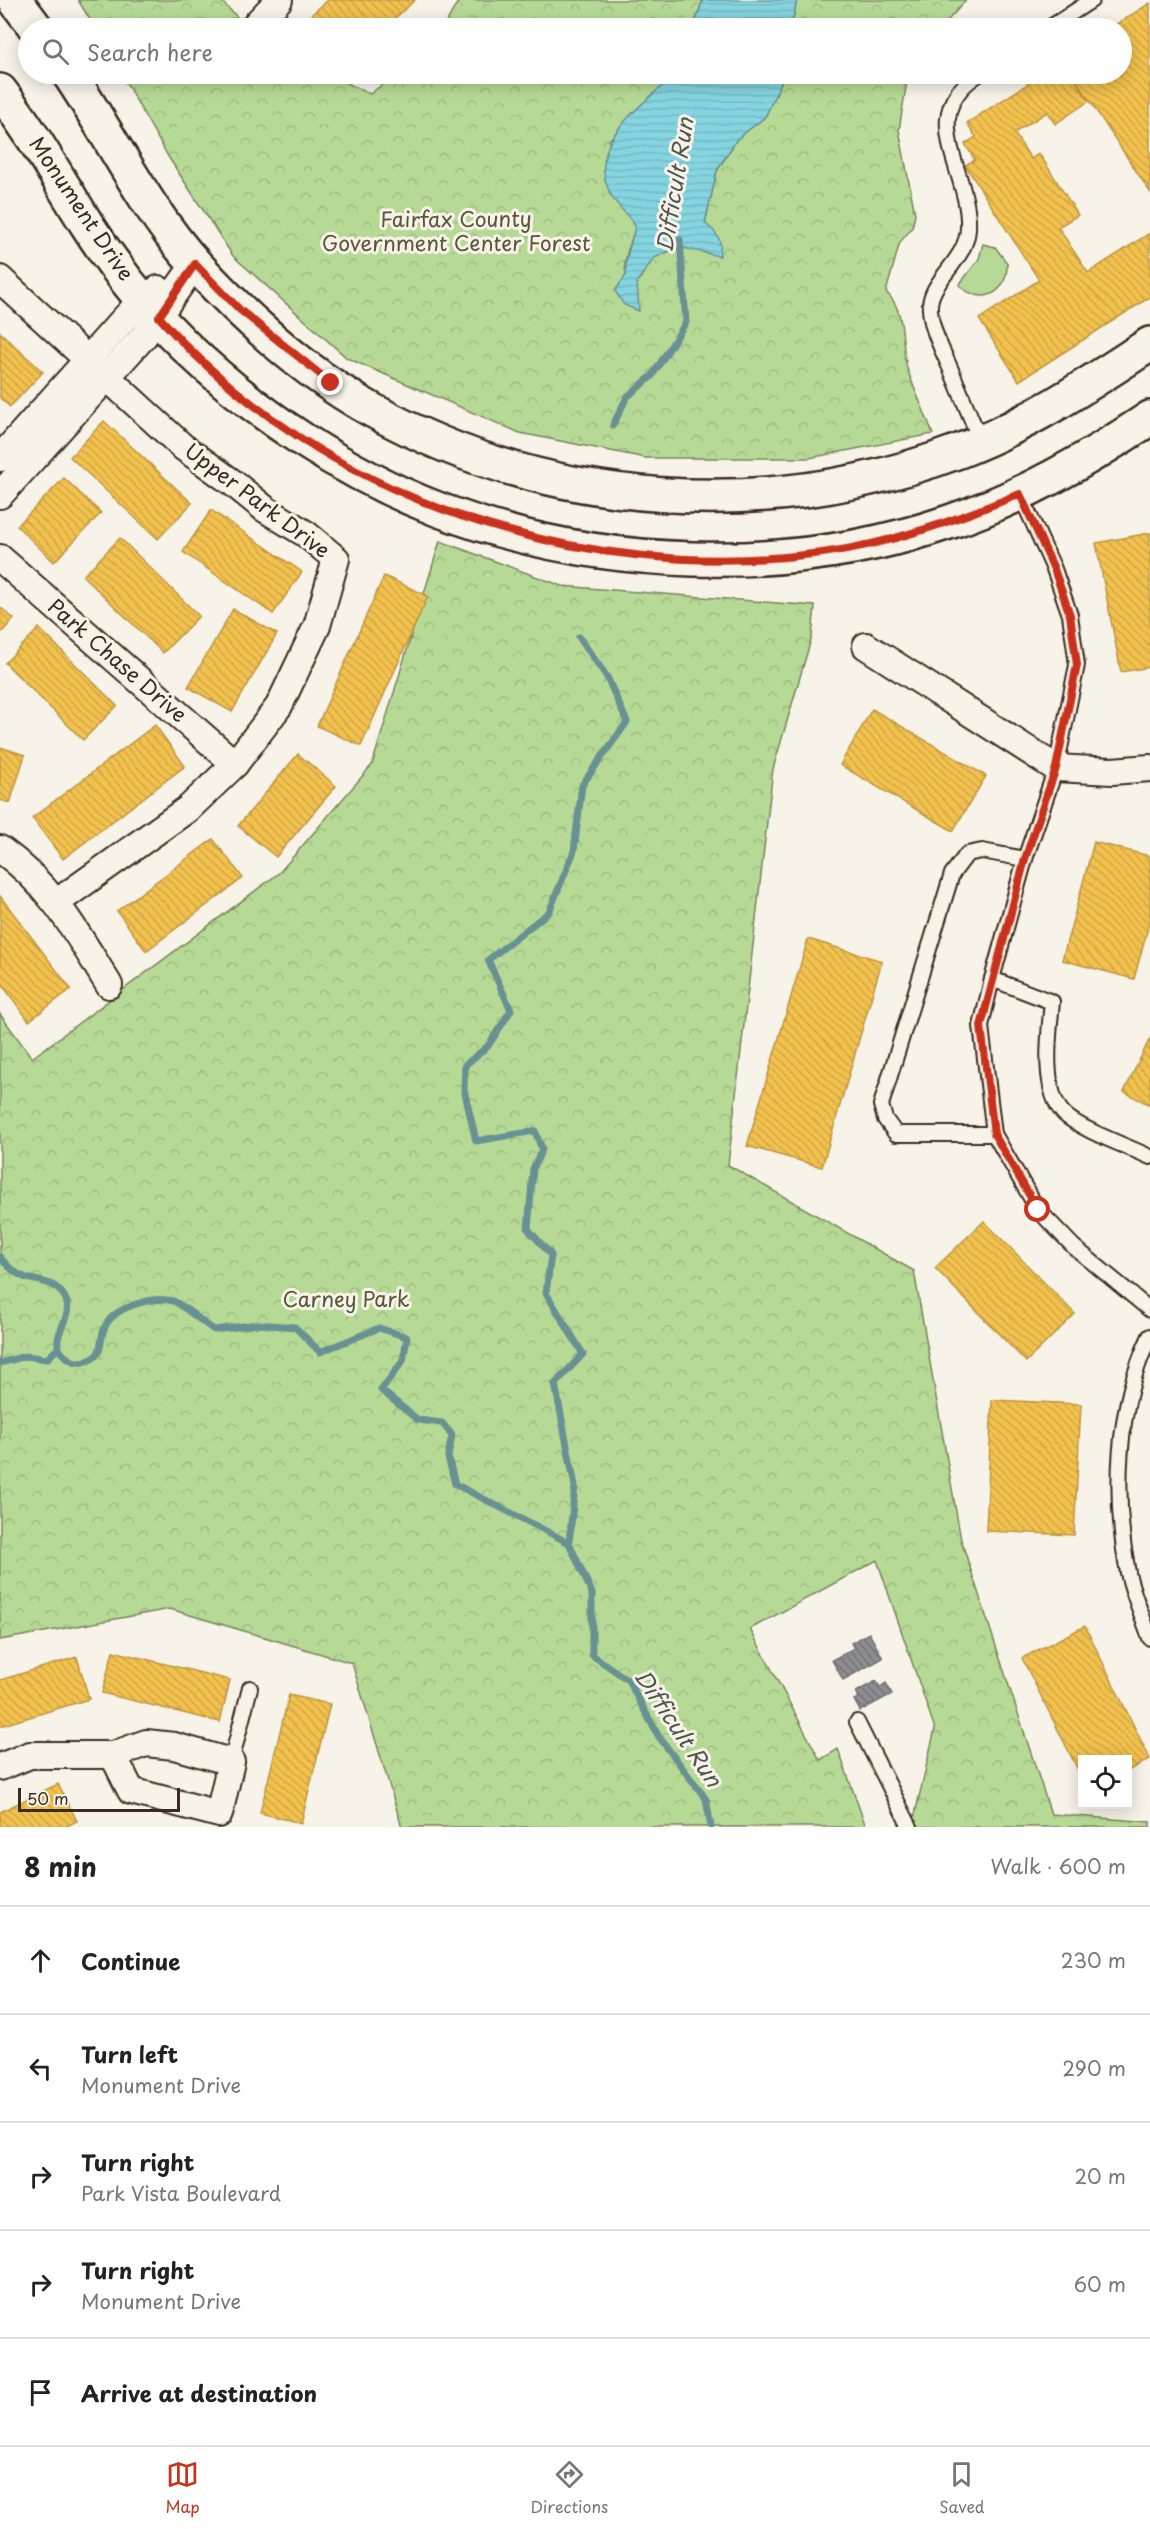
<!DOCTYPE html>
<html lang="en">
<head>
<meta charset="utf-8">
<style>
	:root { --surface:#fff; --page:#f2f2f2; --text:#222; --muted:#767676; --line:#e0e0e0; --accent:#c8321e }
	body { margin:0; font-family:"Playpen Sans",sans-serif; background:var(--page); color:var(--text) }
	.controls { position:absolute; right:18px; bottom:18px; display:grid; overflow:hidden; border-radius:0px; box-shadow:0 3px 15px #0003 }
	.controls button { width:54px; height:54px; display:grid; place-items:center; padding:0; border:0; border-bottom:2px solid var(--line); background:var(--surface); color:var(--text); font:30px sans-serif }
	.scale { position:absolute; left:18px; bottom:15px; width:162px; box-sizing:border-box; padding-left:6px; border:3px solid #3b2a1e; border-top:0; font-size:16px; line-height:21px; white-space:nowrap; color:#3b2a1e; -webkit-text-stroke:4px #f7f3e8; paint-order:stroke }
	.stop { position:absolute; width:18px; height:18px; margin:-14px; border:4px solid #c8321e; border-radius:50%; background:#fff }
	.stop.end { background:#c8321e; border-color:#fff; box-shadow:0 2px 6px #0008 }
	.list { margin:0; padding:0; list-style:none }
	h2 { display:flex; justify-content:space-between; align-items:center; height:78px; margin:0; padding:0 24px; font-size:26px }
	h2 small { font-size:20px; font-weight:400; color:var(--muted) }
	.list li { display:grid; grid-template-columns:39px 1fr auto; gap:18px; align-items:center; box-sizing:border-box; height:108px; padding:0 24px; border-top:2px solid var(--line) }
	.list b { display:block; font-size:22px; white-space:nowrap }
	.list p { margin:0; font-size:20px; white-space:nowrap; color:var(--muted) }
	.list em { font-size:20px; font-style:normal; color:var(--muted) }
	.icon { flex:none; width:33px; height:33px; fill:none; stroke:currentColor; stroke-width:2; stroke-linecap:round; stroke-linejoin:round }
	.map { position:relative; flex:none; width:1150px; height:1827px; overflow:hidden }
	.search { position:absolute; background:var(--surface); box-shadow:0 3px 15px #0003; left:18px; right:18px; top:18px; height:66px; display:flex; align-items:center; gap:15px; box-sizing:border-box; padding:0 21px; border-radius:33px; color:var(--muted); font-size:22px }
	.sheet { height:618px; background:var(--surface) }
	nav { display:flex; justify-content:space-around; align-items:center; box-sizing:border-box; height:84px; border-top:2px solid var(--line); background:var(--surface); font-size:16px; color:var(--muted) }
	nav a { display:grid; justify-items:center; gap:3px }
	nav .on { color:var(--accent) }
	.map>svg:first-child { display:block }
	.green { fill:#b6da95; stroke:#78825a; stroke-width:1.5 }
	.forest { fill:url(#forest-crowns); stroke:#78825a; stroke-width:1.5 }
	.water { fill:url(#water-rules); stroke:#679193; stroke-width:1.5 }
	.homes { fill:url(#homes-back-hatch); stroke:#bb9440; stroke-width:1.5 }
	.industry { fill:url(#industry-back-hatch); stroke:#746f6f; stroke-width:1.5 }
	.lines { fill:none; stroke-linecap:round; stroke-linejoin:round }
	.stream { stroke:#679193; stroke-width:7 }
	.lane-casing { stroke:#3b2a1e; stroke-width:18 }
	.street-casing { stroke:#3b2a1e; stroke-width:30 }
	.secondary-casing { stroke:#3b2a1e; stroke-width:38 }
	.lane { stroke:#f7f3e8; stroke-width:14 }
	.street { stroke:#f7f3e8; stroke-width:26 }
	.secondary { stroke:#f7f3e8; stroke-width:33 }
	.route { stroke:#c8321e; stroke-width:8 }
	.labels { text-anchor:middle; stroke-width:6; stroke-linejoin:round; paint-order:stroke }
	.street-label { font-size:21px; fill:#3b2a1e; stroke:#f7f3e8 }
	.park-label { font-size:21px; fill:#5a563c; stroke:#f7f3e8 }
	.water-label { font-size:22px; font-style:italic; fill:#4e554f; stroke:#f7f3e8 }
</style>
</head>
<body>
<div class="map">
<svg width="1150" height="1827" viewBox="0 0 1150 1827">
	<defs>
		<pattern id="forest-crowns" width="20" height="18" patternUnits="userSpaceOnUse" patternTransform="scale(1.5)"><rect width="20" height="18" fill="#b6da95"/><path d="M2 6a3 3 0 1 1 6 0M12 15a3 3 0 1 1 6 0" fill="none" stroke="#9dbb80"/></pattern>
		<pattern id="water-rules" width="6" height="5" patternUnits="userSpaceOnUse" patternTransform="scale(1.5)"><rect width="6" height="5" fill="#85d5e1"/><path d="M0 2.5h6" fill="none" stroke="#74b7c1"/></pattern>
		<pattern id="homes-back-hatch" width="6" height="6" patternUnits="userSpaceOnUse" patternTransform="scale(1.5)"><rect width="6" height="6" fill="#f2c14e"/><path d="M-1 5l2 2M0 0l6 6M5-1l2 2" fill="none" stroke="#d0a644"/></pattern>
		<pattern id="industry-back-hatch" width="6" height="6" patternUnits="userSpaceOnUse" patternTransform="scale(1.5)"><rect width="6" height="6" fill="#8d8d92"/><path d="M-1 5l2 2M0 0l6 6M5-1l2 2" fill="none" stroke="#747377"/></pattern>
	</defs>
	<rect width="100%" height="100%" fill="#f7f3e8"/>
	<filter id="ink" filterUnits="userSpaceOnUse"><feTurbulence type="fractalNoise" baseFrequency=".0167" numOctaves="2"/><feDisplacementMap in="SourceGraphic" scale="12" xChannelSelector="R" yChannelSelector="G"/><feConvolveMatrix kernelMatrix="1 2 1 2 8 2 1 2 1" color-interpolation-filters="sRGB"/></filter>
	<g filter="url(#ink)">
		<!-- green -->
		<path class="green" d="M 983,244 L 995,247 L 1007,263 C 1008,294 982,307 959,285 L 979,259 Z"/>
		<!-- forest -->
		<g class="forest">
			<polygon points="78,0 220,0 248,28 95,28"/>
			<polygon points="459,0 703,0 693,28 443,28"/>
			<polygon points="797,0 966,0 941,28 791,28"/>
			<path d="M 121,74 L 328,74 L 370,94 L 396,74 L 671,74 L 666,82 L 609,140 L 610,194 L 636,226 C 633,236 625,256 625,263 C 624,278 634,296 638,310 L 637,282 L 654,258 L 679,247 L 720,255 L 705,223 L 717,171 L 737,139 L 765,117 L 785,74 L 912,74 L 907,81 L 899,130 L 915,214 L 912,228 L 900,242 L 886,292 C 907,312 900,342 907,368 C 914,390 925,412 933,434 L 809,458 L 646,458 L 520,433 L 347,358 L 233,256 L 169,158 Z"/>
			<polygon points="440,541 562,586 815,606 812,636 773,769 728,1165 914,1271 961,1540 1051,1814 1150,1822 1150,1827 912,1827 935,1729 877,1560 750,1629 820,1760 838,1749 866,1827 402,1827 352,1663 170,1609 0,1640 0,1014 32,1058 279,873 372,765"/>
		</g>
		<!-- water -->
		<g class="water">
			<polygon points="703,0 797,0 791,28 693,28"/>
			<path d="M 671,74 L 785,74 L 765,117 L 737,139 L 717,170 L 705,223 C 716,232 724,240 719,256 L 679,247 L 654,258 L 637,282 L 639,311 L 624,305 L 615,291 L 626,275 C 624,258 632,243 635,226 C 629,214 615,205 610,193 C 586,144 636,111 666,82 Z"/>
		</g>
		<!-- homes -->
		<g class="homes">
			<polygon points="328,0 415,0 384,28 325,28 312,14"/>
			<polygon points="1150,3 1150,192 1072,74 1122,74 1122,28 1110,28"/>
			<polygon points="1043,74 1072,74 1089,101 1055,124 1047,112 1014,133 1031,159 1039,153 1078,215 1058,227 1088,273 1150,233 1150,297 1019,381 979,319 1039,280 965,165 975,160 965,144 976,137 967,123"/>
			<polygon points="0,332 43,372 10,407 0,398"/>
			<polygon points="104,421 192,503 158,539 70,457"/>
			<polygon points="64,478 101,513 54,562 17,526"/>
			<polygon points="211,510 302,572 273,614 183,552"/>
			<polygon points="1150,533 1150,667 1121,672 1096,543"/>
			<polygon points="120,538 199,616 163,653 83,576"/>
			<polygon points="384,576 428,596 361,746 317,726"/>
			<polygon points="0,607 14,619 0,634"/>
			<polygon points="233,609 277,634 232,712 188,687"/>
			<polygon points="39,628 117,706 83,740 5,663"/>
			<polygon points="872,709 986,776 953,831 840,765"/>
			<polygon points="155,725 185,766 63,859 32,818"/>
			<polygon points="0,747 25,755 10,803 0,800"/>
			<polygon points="298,754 336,786 276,857 238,826"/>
			<polygon points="213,839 243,878 146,951 117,911"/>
			<polygon points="1094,842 1150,856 1150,920 1134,979 1062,960"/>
			<polygon points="0,896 71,989 29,1021 0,982"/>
			<polygon points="808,939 882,961 822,1167 747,1146"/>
			<polygon points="1150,1038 1150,1105 1124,1092"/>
			<polygon points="984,1221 1075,1314 1026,1362 935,1268"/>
			<polygon points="992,1400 1081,1404 1074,1535 986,1531"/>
			<polygon points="1085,1626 1150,1759 1128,1771 1128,1760 1082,1760 1082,1778 1022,1658"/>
			<polygon points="113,1651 230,1680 220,1722 102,1693"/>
			<polygon points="77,1657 89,1699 0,1726 0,1680"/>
			<polygon points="289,1695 330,1704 301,1823 260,1813"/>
			<polygon points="58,1784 77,1821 65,1827 0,1827 0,1812"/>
		</g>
		<!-- industry -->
		<g class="industry">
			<polygon points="869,1633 883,1658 843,1680 832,1660 854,1648 851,1643"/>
			<polygon points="876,1681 880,1687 886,1683 892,1694 860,1711 854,1700 859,1698 856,1692"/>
		</g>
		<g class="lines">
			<!-- stream -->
			<g class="stream">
				<polyline points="613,425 627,397 652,376 686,322 680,240"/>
				<polyline points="579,637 607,677 627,722 582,785 574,851 549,912 488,960 511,1010 488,1046 465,1065 464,1089 476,1141 535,1131 542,1149 533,1169 528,1229 551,1255 546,1293 583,1354 555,1384 575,1486 569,1543 592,1593 592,1655 628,1680 659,1737 706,1799 711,1827"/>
				<path d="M 0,1257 C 6,1265 15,1273 24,1277 C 37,1282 51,1280 61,1292 C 83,1316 41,1337 66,1357 C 71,1361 78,1363 83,1362 C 108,1357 96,1340 107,1323 C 118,1306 154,1296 173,1301 C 180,1303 205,1324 214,1330 L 258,1324 L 295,1327 L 320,1352 L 379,1328 L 407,1337 L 403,1361 L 381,1390 L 418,1420 L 442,1423 L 452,1435 L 448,1457 L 455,1484 L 569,1543"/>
				<polyline points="0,1363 26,1356 47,1359 58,1348"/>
			</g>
			<defs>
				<g id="lane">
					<polyline points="1049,28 1092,0"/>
					<path d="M 979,74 C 914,115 971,172 968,228 C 967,261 928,281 930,309 C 931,330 943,351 951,370 C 961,394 971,418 981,442"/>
					<polyline points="1020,494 1054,569 1070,615 1077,665 1056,768 1025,859 992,979 981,1026 994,1134 1038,1210 1074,1247 1150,1310"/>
					<path d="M 992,979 L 1052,1002 C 1049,1032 1041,1091 1064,1114 C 1081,1130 1127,1146 1150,1157"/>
					<polyline points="994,1134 896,1134 885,1119 881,1105 952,874 967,854 982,851 1025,859"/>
					<path d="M 1150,1336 C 1116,1407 1113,1496 1128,1573 C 1133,1595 1143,1617 1150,1638"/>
					<polyline points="857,1722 910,1827"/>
					<polyline points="231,1762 250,1688"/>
				</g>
				<g id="street">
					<polyline points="257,23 279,0"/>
					<polyline points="0,279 183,447 233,483 265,509 306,534 336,559 317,626 279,706 235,764 189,808 57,902"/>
					<polyline points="0,458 124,319 143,299 158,289"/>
					<polyline points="0,495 144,336 195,264"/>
					<polyline points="0,558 235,764"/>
					<polyline points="866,646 1056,768 1112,771 1150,768"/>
					<path d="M 0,849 C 51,885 77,933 109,985"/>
					<polyline points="0,1767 30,1755 113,1755 146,1743 174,1746 231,1762 219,1814 131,1791 113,1755"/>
				</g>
				<g id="secondary">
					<polyline points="15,0 36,28"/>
					<path d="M 69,74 C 112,137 146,211 198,267 C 248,321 307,374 372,410 C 551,509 768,523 959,451 C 1028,425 1089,384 1150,344"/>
					<path d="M 0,91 C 33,133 58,179 86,223 C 114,267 148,310 185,346 C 257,415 344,473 437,509 C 595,570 789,577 949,522 C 1021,498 1087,460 1150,418"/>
				</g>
			</defs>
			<!-- lane casing -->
			<use href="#lane" class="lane-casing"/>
			<!-- street casing -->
			<use href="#street" class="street-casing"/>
			<!-- secondary casing -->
			<use href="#secondary" class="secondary-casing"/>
			<!-- lane -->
			<use href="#lane" class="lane"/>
			<!-- street -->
			<use href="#street" class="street"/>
			<!-- secondary -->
			<use href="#secondary" class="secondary"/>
		</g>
	</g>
	<g class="lines" filter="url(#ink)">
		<!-- route -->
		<path class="route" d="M 331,383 L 240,310 L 195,264 L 159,317 C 322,501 580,585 822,553 C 891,544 956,520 1020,494 L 1054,569 L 1070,615 L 1077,665 L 1056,768 L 1025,859 L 981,1026 L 994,1134 L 1038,1210"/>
	</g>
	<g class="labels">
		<!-- street labels -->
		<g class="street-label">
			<text transform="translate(81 209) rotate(56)" y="7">Monument Drive</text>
			<text transform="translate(257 501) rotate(37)" y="7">Upper Park Drive</text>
			<text transform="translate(117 661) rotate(41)" y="7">Park Chase Drive</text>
		</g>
		<!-- park labels -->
		<g class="park-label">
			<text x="456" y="227">Fairfax County<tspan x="456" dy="24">Government Center Forest</tspan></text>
			<text x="346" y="1307">Carney Park</text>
		</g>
		<!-- water labels -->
		<g class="water-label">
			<text transform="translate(675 185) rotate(-81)" y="8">Difficult Run</text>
			<text transform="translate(678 1728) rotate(56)" y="8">Difficult Run</text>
		</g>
	</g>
</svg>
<div class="controls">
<button><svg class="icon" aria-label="locate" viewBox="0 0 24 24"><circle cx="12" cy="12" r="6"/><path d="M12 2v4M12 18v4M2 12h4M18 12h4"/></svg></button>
</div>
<div class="scale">50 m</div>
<div class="stop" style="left:1038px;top:1210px"></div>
<div class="stop end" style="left:331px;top:383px"></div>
<div class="search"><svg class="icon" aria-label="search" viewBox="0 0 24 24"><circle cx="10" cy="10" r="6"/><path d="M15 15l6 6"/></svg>Search here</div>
</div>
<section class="sheet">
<h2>8 min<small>Walk · 600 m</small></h2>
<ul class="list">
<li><svg class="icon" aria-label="ahead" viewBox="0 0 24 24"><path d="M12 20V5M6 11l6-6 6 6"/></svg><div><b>Continue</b></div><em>230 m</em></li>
<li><svg class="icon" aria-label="left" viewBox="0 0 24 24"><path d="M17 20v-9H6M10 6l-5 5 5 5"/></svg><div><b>Turn left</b><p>Monument Drive</p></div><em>290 m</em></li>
<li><svg class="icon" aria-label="right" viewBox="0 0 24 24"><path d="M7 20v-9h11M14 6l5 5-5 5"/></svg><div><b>Turn right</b><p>Park Vista Boulevard</p></div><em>20 m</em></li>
<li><svg class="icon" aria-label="right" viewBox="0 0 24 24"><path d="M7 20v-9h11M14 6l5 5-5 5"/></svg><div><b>Turn right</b><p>Monument Drive</p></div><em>60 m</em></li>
<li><svg class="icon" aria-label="arrive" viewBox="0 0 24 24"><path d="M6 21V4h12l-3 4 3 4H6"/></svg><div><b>Arrive at destination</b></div></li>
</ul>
</section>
<nav>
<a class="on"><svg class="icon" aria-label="map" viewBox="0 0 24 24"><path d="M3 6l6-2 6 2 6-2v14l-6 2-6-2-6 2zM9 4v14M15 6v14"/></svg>Map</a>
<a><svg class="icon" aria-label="directions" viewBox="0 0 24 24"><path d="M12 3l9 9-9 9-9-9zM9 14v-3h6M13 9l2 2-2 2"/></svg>Directions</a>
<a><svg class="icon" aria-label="saved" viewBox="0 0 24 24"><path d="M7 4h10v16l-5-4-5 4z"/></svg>Saved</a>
</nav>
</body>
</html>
